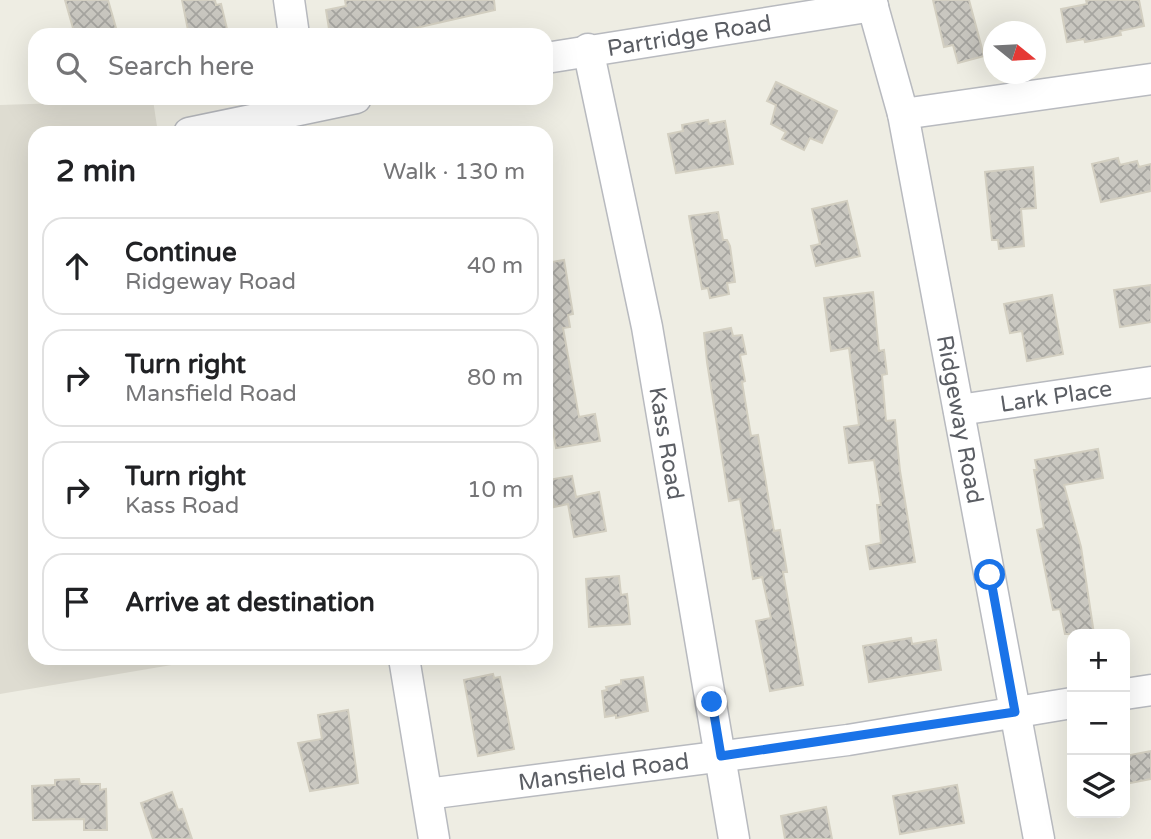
<!DOCTYPE html>
<html lang="en">
<head>
<meta charset="utf-8">
<style>
	:root { --surface:#fff; --page:#f2f2f2; --text:#202124; --muted:#757577; --line:#e0e0e0 }
	body { margin:0; font-family:"Varela Round",sans-serif; background:var(--page); color:var(--text) }
	.controls { position:absolute; right:21px; bottom:21px; display:grid; overflow:hidden; border-radius:14px; box-shadow:0 7px 28px #0002 }
	.controls button { width:63px; height:63px; display:grid; place-items:center; padding:0; border:0; border-bottom:2px solid var(--line); background:var(--surface); color:var(--text); font:35px sans-serif }
	.compass { position:absolute; left:983px; top:21px; width:63px; height:63px; border-radius:50%; background:var(--surface); box-shadow:0 7px 28px #0002; rotate:108deg }
	.stop { position:absolute; width:21px; height:21px; margin:-16px; border:5px solid #1a73e8; border-radius:50%; background:#fff }
	.stop.end { background:#1a73e8; border-color:#fff; box-shadow:0 2px 7px #0008 }
	.list { margin:0; padding:0; list-style:none }
	h2 { display:flex; justify-content:space-between; align-items:center; height:91px; margin:0; padding:0 28px; font-size:30px }
	h2 small { font-size:23px; font-weight:400; color:var(--muted) }
	.list li { display:grid; grid-template-columns:46px 1fr auto; gap:21px; align-items:center; box-sizing:border-box; height:98px; margin:0 14px 14px; padding:0 14px; border:2px solid var(--line); border-radius:21px }
	.list b { display:block; font-size:26px; white-space:nowrap }
	.list p { margin:0; font-size:23px; white-space:nowrap; color:var(--muted) }
	.list em { font-size:23px; font-style:normal; color:var(--muted) }
	.icon { flex:none; width:38px; height:38px; fill:none; stroke:currentColor; stroke-width:2; stroke-linecap:round; stroke-linejoin:round }
	.map { position:relative; flex:none; width:1151px; height:839px; overflow:hidden }
	.search { position:absolute; background:var(--surface); box-shadow:0 7px 28px #0002; left:28px; top:28px; width:525px; height:77px; display:flex; align-items:center; gap:18px; box-sizing:border-box; padding:0 24px; border-radius:21px; color:var(--muted); font-size:26px }
	.panel { position:absolute; background:var(--surface); box-shadow:0 7px 28px #0002; left:28px; top:126px; width:525px; height:539px; border-radius:21px }
	.map>svg:first-child { display:block }
	.education { fill:#dedcd1 }
	.building { fill:url(#building-cross-hatch); stroke:#d3cfc1; stroke-width:2 }
	.lines { fill:none; stroke-linecap:round; stroke-linejoin:round }
	.street-casing { stroke:#b8babf; stroke-width:33 }
	.street { stroke:#fff; stroke-width:30 }
	.route { stroke:#1a73e8; stroke-width:9 }
	.labels { text-anchor:middle; stroke-width:7; stroke-linejoin:round; paint-order:stroke }
	.street-label { font-size:23px; fill:#5b5e64; stroke:#fff }
</style>
</head>
<body>
<div class="map">
<svg width="1151" height="839" viewBox="0 0 1151 839">
	<defs>
		<pattern id="building-cross-hatch" width="8" height="8" patternUnits="userSpaceOnUse" patternTransform="scale(1.75)"><rect width="8" height="8" fill="#c9c7c0"/><path d="M0 0l8 8M0 8l8-8" fill="none" stroke="#a6a5a0"/></pattern>
	</defs>
	<rect width="100%" height="100%" fill="#eeede3"/>
	<!-- education -->
	<polygon class="education" points="153,100 158,133 35,133 35,658 213,658 0,694 0,105"/>
	<!-- building -->
	<g class="building">
		<polygon points="65,0 108,0 118,35 75,35"/>
		<polygon points="182,0 215,0 216,5 221,4 227,29 189,35"/>
		<polygon points="345,0 494,0 495,10 385,35 330,35 326,10 346,6"/>
		<polygon points="933,0 969,0 984,56 958,63 953,45 944,47"/>
		<polygon points="1086,0 1139,0 1144,26 1120,31 1121,35 1085,42 1084,39 1067,42 1061,9 1087,4"/>
		<polygon points="776,82 837,111 822,143 810,138 804,150 782,139 786,132 771,124 776,105 767,101"/>
		<polygon points="708,120 709,124 725,121 733,164 676,173 668,134 683,131 682,125"/>
		<polygon points="1118,158 1120,165 1137,161 1139,167 1151,164 1151,191 1101,202 1092,164"/>
		<polygon points="1033,167 1036,208 1021,209 1024,246 999,249 998,240 992,240 985,172"/>
		<polygon points="847,201 860,256 816,266 811,246 820,244 812,209"/>
		<polygon points="718,212 723,240 727,240 730,246 735,282 727,283 729,294 710,298 708,288 702,289 689,216"/>
		<polygon points="564,260 573,314 568,315 570,327 563,328 579,417 595,414 600,441 556,448 546,391 546,263"/>
		<polygon points="1151,285 1151,322 1120,327 1114,290"/>
		<polygon points="873,292 879,351 884,350 887,374 882,375 886,421 895,420 900,471 915,562 870,569 866,546 881,543 877,505 881,505 874,460 849,463 844,427 859,425 849,348 831,351 824,298"/>
		<polygon points="1052,295 1063,354 1027,361 1022,331 1010,333 1004,304"/>
		<polygon points="731,328 733,336 742,335 746,354 740,355 745,381 742,382 751,436 758,435 774,531 780,530 787,572 783,572 803,685 770,691 756,621 771,618 762,577 753,579 740,499 729,501 707,362 704,333"/>
		<polygon points="1098,449 1103,478 1064,485 1081,547 1094,634 1065,634 1060,609 1053,610 1037,530 1044,528 1034,470 1037,470 1035,460"/>
		<polygon points="572,476 576,497 599,492 606,531 574,537 568,504 554,507 548,480"/>
		<polygon points="619,576 621,595 627,594 630,624 589,627 586,579"/>
		<polygon points="911,638 912,644 936,640 941,670 869,682 863,646"/>
		<polygon points="493,674 494,678 500,677 514,749 478,756 464,680"/>
		<polygon points="643,677 648,711 616,718 616,715 605,717 602,691 607,690 606,687 621,684 621,680"/>
		<polygon points="348,710 358,783 310,791 298,743 322,739 318,715"/>
		<polygon points="1151,751 1151,779 1125,784 1125,756"/>
		<polygon points="79,779 80,784 100,784 100,790 106,789 107,830 84,830 84,819 33,820 32,786 55,785 55,780"/>
		<polygon points="957,785 964,823 900,834 893,796"/>
		<polygon points="172,792 178,810 182,809 192,839 153,839 141,803"/>
		<polygon points="826,807 832,839 785,839 781,816"/>
	</g>
	<g class="lines">
		<defs>
			<g id="street">
				<polyline points="289,0 294,35"/>
				<path id="s1" d="M 871,0 L 903,114 L 1039,839"/>
				<path id="s2" d="M 588,49 L 647,327 L 734,839"/>
				<path id="s3" d="M 546,58 L 873,6"/>
				<polyline points="903,114 1151,79"/>
				<polyline points="189,133 356,98"/>
				<path id="s4" d="M 959,410 L 1151,382"/>
				<polyline points="404,658 434,839"/>
				<polyline points="1125,694 1151,690"/>
				<path id="s5" d="M 427,794 L 848,740 L 1072,703"/>
			</g>
		</defs>
		<!-- street casing -->
		<use href="#street" class="street-casing"/>
		<!-- street -->
		<use href="#street" class="street"/>
	</g>
	<g class="lines">
		<!-- route -->
		<polyline class="route" points="712,702 721,756 1015,712 990,575"/>
	</g>
	<g class="labels">
		<!-- street labels -->
		<g class="street-label">
			<text dy="8" stroke="none"><textPath href="#s3" startOffset="145">Partridge Road</textPath></text>
			<text dy="8" stroke="none"><textPath href="#s4" startOffset="98">Lark Place</textPath></text>
			<text dy="8" stroke="none"><textPath href="#s1" startOffset="429">Ridgeway Road</textPath></text>
			<text dy="8" stroke="none"><textPath href="#s2" startOffset="402">Kass Road</textPath></text>
			<text dy="8" stroke="none"><textPath href="#s5" startOffset="178">Mansfield Road</textPath></text>
		</g>
	</g>
</svg>
<div class="controls">
<button>+</button>
<button>−</button>
<button><svg class="icon" aria-label="layers" viewBox="0 0 24 24"><path d="M12 4l9 5-9 5-9-5zM3 14l9 5 9-5"/></svg></button>
</div>
<svg class="compass" viewBox="-18 -18 36 36"><path d="M0-13l5 13h-10z" fill="#e53935"/><path d="M0 13l5-13h-10z" fill="#757577"/></svg>
<div class="stop" style="left:990px;top:575px"></div>
<div class="stop end" style="left:712px;top:702px"></div>
<div class="search"><svg class="icon" aria-label="search" viewBox="0 0 24 24"><circle cx="10" cy="10" r="6"/><path d="M15 15l6 6"/></svg>Search here</div>
<section class="panel">
<h2>2 min<small>Walk · 130 m</small></h2>
<ul class="list">
<li><svg class="icon" aria-label="ahead" viewBox="0 0 24 24"><path d="M12 20V5M6 11l6-6 6 6"/></svg><div><b>Continue</b><p>Ridgeway Road</p></div><em>40 m</em></li>
<li><svg class="icon" aria-label="right" viewBox="0 0 24 24"><path d="M7 20v-9h11M14 6l5 5-5 5"/></svg><div><b>Turn right</b><p>Mansfield Road</p></div><em>80 m</em></li>
<li><svg class="icon" aria-label="right" viewBox="0 0 24 24"><path d="M7 20v-9h11M14 6l5 5-5 5"/></svg><div><b>Turn right</b><p>Kass Road</p></div><em>10 m</em></li>
<li><svg class="icon" aria-label="arrive" viewBox="0 0 24 24"><path d="M6 21V4h12l-3 4 3 4H6"/></svg><div><b>Arrive at destination</b></div></li>
</ul>
</section>
</div>
</body>
</html>
